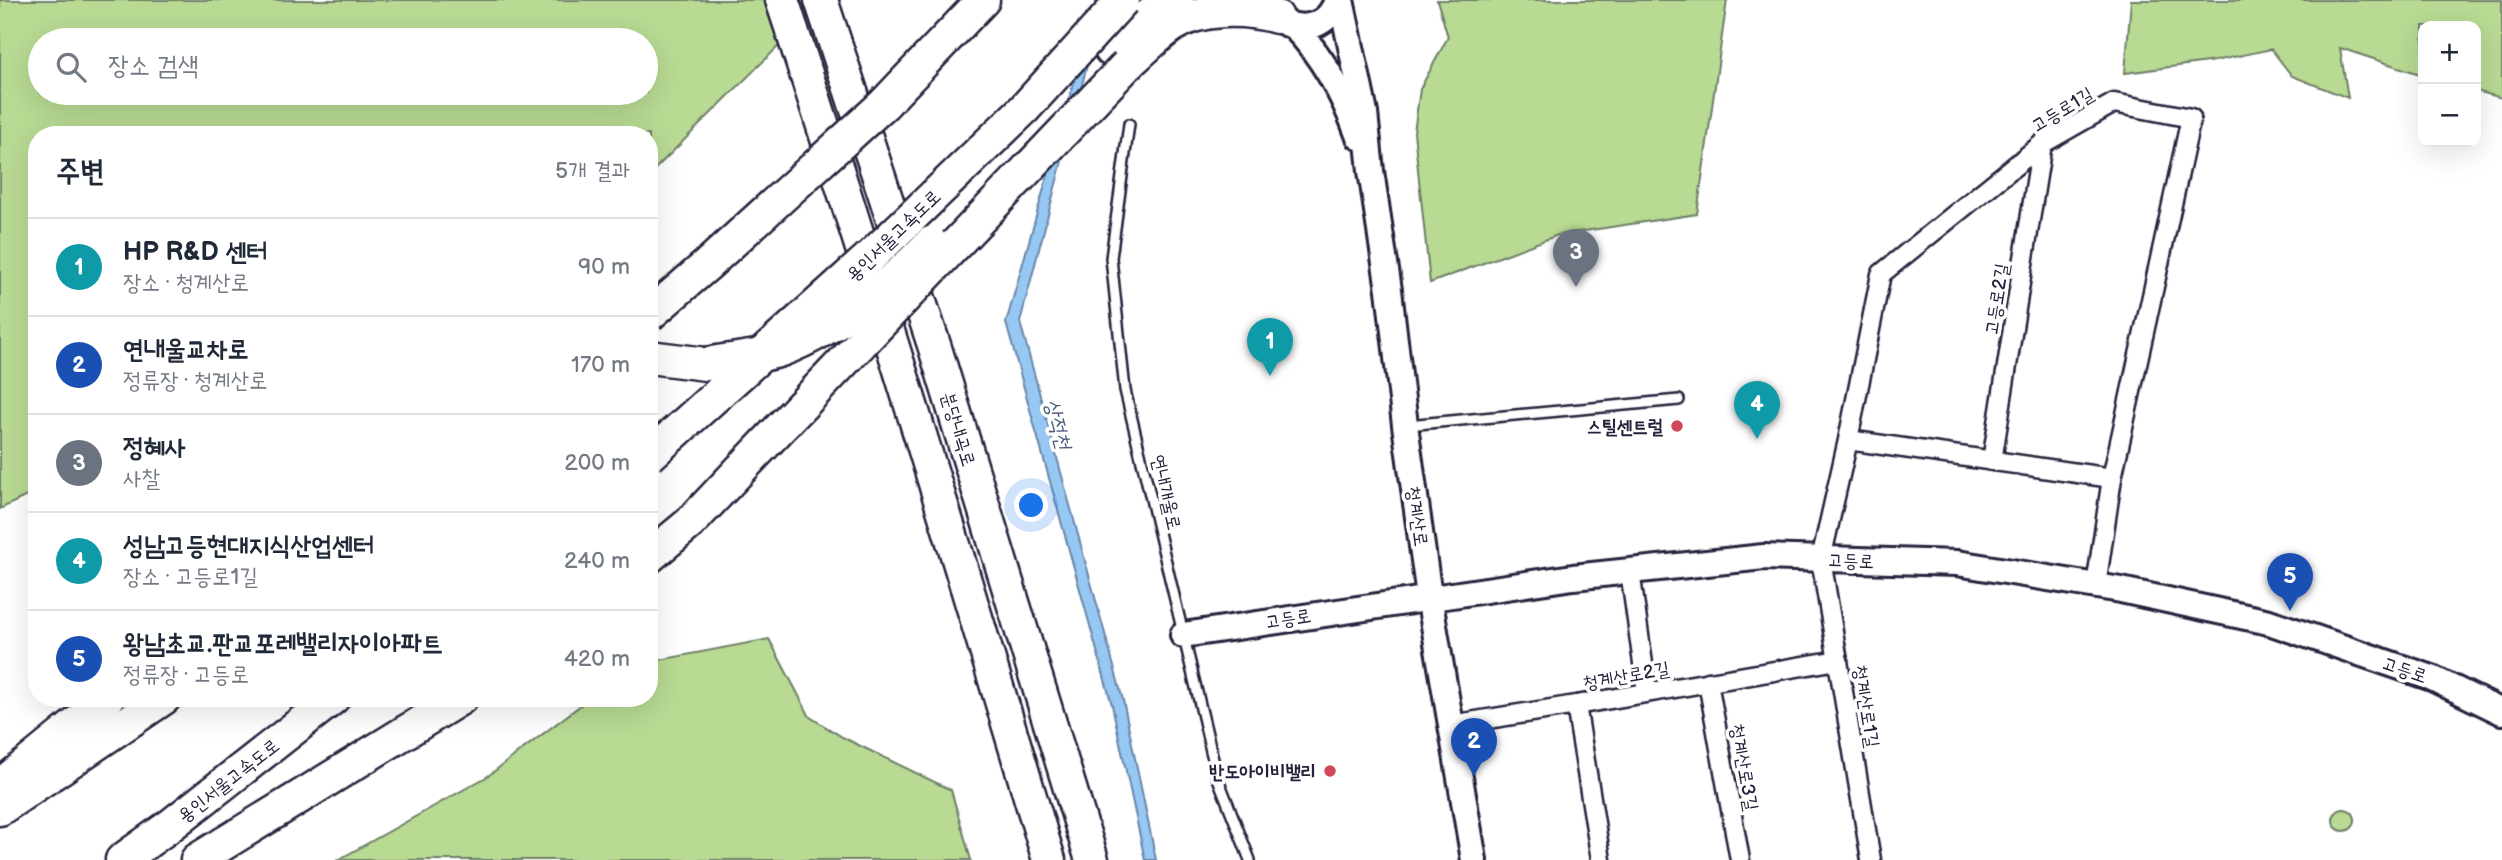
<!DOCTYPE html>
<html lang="ko">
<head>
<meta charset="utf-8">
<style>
	:root { --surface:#fff; --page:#f6f6f7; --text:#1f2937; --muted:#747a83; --line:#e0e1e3; --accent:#2563eb }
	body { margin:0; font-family:"Balsamiq Sans","Poor Story",sans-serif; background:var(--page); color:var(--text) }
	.controls { position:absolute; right:21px; top:21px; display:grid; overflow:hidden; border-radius:14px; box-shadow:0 7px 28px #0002 }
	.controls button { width:63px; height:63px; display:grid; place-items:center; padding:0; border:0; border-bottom:2px solid var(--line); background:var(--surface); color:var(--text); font:35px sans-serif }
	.you { position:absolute; left:1032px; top:506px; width:24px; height:24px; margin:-18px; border:5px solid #fff; border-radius:50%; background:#1a73e8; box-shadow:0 0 0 10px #1a73e833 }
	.badge { display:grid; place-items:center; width:46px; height:46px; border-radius:50%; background:var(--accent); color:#fff; font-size:23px; font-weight:700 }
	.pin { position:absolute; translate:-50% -58px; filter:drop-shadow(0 2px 4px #0008) }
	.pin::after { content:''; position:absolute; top:37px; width:24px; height:21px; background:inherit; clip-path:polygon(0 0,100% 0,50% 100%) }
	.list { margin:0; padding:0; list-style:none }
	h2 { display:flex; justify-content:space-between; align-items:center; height:91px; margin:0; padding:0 28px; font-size:30px }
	h2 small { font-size:23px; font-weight:400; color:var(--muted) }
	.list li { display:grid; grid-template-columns:46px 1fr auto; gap:21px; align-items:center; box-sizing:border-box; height:98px; padding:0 28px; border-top:2px solid var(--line) }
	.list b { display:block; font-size:26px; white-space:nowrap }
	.list p { margin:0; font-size:23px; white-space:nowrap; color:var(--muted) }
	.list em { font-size:23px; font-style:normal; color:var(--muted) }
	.icon { flex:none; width:38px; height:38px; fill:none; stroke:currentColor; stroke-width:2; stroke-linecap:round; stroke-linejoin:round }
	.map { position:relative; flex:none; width:2502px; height:860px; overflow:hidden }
	.search { position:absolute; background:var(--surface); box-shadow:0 7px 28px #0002; left:28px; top:28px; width:630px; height:77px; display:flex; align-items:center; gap:18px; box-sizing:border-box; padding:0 24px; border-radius:38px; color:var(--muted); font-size:26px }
	.panel { position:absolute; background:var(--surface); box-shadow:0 7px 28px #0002; left:28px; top:126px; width:630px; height:581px; border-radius:28px }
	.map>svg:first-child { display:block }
	.green { fill:#b8da93; stroke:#6d7e67; stroke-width:2; fill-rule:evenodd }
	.water { fill:#97c8f3; stroke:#6886a9; stroke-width:2 }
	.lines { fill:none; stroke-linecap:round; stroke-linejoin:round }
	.lane-casing { stroke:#22223b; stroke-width:14 }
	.street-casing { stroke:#22223b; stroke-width:23 }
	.secondary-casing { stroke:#22223b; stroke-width:30 }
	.highway-casing { stroke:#22223b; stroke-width:37 }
	.lane { stroke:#fff; stroke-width:9 }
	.street { stroke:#fff; stroke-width:18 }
	.secondary { stroke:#fff; stroke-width:24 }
	.highway { stroke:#fff; stroke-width:32 }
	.highway-bridge-casing { stroke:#22223b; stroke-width:37; stroke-linecap:butt }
	.highway-bridge { stroke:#fff; stroke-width:32 }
	.poi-dot { fill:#d1495b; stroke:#fff; stroke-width:2.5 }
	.labels { text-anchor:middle; stroke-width:7; stroke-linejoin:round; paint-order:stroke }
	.street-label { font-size:19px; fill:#22223b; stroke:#fff }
	.poi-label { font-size:19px; font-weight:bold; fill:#22223b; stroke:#fff; text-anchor:end }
	.water-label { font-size:21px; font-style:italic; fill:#4b5c7b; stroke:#fff }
</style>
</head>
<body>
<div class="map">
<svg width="2502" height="860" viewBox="0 0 2502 860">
	<rect width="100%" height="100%" fill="#fff"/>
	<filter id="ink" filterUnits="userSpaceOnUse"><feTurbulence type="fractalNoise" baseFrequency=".0143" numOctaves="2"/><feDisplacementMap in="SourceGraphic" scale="14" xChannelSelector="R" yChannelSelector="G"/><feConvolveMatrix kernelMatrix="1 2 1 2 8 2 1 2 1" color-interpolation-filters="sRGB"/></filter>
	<g filter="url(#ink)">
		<!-- green -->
		<g class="green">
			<path d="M 0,0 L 825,0 L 649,175 L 649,135 L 37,135 L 37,491 L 0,509 ZM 40,40 L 646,40 L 646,93 L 40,93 Z"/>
			<polygon points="1437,0 1727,0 1697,214 1558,235 1430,283 1414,132 1420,89 1448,37"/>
			<polygon points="2131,0 2502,0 2502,98 2476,91 2476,26 2423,26 2423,75 2340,48 2348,98 2292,76 2271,49 2215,61 2125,73"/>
			<polygon points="769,639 810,717 844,738 951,790 971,860 338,860 488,776 590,698 649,698 649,662"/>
			<circle cx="2344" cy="820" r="11"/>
		</g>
		<!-- water -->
		<polygon class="water" points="1097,0 1104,0 1020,322 1123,700 1156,860 1145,860 1112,705 1006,323"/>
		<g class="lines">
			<defs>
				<g id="lane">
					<polyline points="1129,124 1111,258 1125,390 1217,776 1250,860"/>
					<polyline points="1407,425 1679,400"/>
				</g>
				<g id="street">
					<polyline points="1848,440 1881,274 2042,144 2114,103 2191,118 2112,478 1848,440 1821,559 1871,860"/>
					<polyline points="1992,461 2042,144"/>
					<polyline points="1630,571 1647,692"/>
					<polyline points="2096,586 2112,478"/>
					<polyline points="1708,682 1740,860"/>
					<polyline points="1451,725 1576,705"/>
					<polyline points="1601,860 1576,705 1838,660"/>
				</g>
				<g id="secondary">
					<polyline points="1341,0 1365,113 1371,171 1389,290 1405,425 1429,596 1474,860"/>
					<path d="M 1285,23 C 1308,32 1329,24 1337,0"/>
					<path d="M 1294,27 C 1324,58 1344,96 1359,137"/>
					<polyline points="1183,635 1573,577 1764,557 1957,563 2121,590 2269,622 2432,678 2502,712"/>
				</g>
				<g id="highway">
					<path d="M 782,0 C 876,285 963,572 1049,860"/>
					<polyline points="821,0 935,348 1092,860"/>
					<polyline points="1111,50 1151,14 1176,0"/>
					<path d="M 1127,65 C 1141,52 1156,37 1172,26 C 1200,7 1245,8 1277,17"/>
					<polyline points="884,104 983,0"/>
					<polyline points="649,357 706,364"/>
					<polyline points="649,557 690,523 741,469"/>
					<polyline points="6,781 108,698"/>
					<polyline points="0,809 164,698"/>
					<polyline points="122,860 171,825 333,698"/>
					<polyline points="197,860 461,698"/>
				</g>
			</defs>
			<!-- lane casing -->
			<use href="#lane" class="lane-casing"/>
			<!-- street casing -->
			<use href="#street" class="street-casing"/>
			<!-- secondary casing -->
			<use href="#secondary" class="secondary-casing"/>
			<!-- highway casing -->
			<use href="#highway" class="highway-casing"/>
			<!-- lane -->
			<use href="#lane" class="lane"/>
			<!-- street -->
			<use href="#street" class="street"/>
			<!-- secondary -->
			<use href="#secondary" class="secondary"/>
			<!-- highway -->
			<use href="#highway" class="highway"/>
			<defs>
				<g id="highway-bridge">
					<polyline points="649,315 707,265 884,104"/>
					<path d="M 706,364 C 730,359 758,358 781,350 C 837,329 891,285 931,243"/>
					<polyline points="649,456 870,257 1024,109 1123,0"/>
					<polyline points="741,469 1127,65"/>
				</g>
			</defs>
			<!-- highway-bridge casing -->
			<use href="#highway-bridge" class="highway-bridge-casing"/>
			<!-- highway-bridge -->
			<use href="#highway-bridge" class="highway-bridge"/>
		</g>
	</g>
	<!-- markers -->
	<g class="poi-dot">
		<circle cx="1677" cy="426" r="7"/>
		<circle cx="1330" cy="771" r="7"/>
	</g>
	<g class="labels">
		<!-- street labels -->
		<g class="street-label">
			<text transform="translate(2062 109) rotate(-31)" y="7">고등로1길</text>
			<text transform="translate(893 235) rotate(-44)" y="7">용인서울고속도로</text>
			<text transform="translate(1996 299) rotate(-81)" y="7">고등로2길</text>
			<text transform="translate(959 429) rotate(73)" y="7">분당내곡로</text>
			<text transform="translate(1167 492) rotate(77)" y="7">연내개울로</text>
			<text transform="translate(1418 516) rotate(82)" y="7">청계산로</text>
			<text transform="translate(1851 560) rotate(2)" y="7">고등로</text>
			<text transform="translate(1288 618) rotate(-9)" y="7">고등로</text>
			<text transform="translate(2405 669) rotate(19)" y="7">고등로</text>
			<text transform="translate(1626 675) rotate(-10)" y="7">청계산로2길</text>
			<text transform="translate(1867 706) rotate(81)" y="7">청계산로1길</text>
			<text transform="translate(1745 767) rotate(80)" y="7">청계산로3길</text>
			<text transform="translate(228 780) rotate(-38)" y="7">용인서울고속도로</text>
		</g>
		<!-- poi labels -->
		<g class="poi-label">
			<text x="1663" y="433">스틸센트럴</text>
			<text x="1316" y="778">반도아이비밸리</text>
		</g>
		<!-- water labels -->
		<g class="water-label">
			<text transform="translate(1058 424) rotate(75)" y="7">상적천</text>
		</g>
	</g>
</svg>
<div class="controls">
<button>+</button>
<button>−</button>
</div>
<div class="you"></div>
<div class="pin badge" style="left:1270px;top:376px;background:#0f9aa8">1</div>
<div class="pin badge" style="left:1474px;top:776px;background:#1a4fb4">2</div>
<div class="pin badge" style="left:1576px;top:287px;background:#6b7280">3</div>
<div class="pin badge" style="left:1757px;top:439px;background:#0f9aa8">4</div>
<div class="pin badge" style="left:2290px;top:611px;background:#1a4fb4">5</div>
<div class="search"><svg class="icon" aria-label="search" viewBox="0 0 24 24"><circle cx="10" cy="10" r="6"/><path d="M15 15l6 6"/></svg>장소 검색</div>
<section class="panel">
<h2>주변<small>5개 결과</small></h2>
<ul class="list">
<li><span class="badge" style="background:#0f9aa8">1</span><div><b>HP R&amp;D 센터</b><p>장소 · 청계산로</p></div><em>90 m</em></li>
<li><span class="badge" style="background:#1a4fb4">2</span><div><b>연내울교차로</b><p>정류장 · 청계산로</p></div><em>170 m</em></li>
<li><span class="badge" style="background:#6b7280">3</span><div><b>정혜사</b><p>사찰</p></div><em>200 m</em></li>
<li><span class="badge" style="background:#0f9aa8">4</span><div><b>성남고등현대지식산업센터</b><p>장소 · 고등로1길</p></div><em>240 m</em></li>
<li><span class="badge" style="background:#1a4fb4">5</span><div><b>왕남초교.판교포레밸리자이아파트</b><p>정류장 · 고등로</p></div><em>420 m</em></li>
</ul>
</section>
</div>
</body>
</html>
